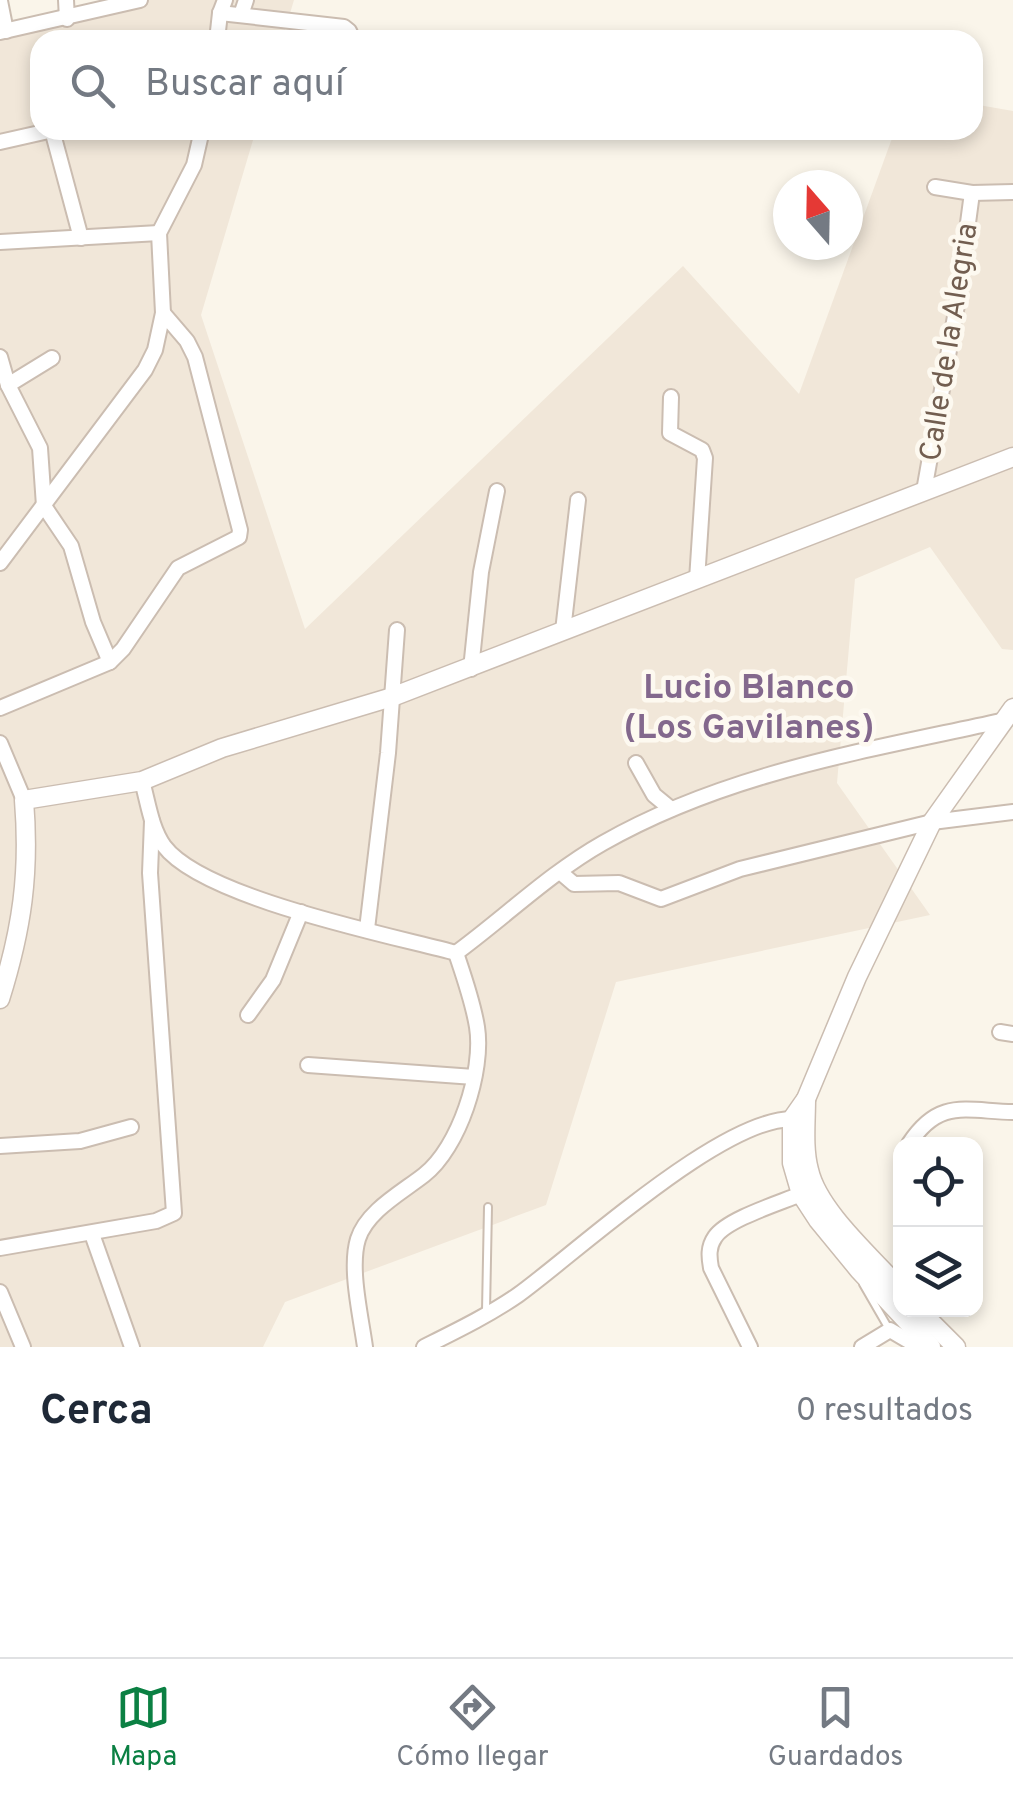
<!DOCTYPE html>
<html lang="es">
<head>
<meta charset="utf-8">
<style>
	:root { --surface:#fff; --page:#f2f2f3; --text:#1f2937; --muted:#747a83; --line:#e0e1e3; --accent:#0b8043 }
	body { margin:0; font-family:Overpass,sans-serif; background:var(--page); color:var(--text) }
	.controls { position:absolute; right:30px; bottom:30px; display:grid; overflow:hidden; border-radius:20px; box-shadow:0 5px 15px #0003 }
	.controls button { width:90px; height:90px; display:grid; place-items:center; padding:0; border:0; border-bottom:2px solid var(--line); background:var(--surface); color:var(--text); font:50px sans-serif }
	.compass { position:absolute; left:773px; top:170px; width:90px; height:90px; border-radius:50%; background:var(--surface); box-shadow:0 5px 15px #0003; rotate:340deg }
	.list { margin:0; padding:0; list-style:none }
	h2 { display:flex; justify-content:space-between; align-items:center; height:130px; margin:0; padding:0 40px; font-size:42px }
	h2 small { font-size:32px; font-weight:400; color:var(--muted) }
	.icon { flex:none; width:55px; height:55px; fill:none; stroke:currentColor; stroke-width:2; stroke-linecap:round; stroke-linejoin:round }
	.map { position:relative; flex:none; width:1013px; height:1347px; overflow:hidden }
	.search { position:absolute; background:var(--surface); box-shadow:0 5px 15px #0003; left:30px; right:30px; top:30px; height:110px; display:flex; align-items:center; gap:25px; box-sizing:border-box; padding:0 35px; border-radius:30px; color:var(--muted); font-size:38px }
	.sheet { height:310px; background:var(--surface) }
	nav { display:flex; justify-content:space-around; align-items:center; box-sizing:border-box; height:140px; border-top:2px solid var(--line); background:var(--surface); font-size:28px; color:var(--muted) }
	nav a { display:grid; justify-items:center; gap:5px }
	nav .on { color:var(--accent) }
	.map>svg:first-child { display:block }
	.residential { fill:#f1e7d9 }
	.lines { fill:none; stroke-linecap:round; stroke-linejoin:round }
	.service-casing { stroke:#cbbdb1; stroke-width:10 }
	.minor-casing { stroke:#cbbdb1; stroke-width:18 }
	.tertiary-casing { stroke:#cbbdb1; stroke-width:21 }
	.service { stroke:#fff; stroke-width:6 }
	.minor { stroke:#fff; stroke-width:14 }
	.tertiary { stroke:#fff; stroke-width:18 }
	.labels { text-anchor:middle; stroke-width:9; stroke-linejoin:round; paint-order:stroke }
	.street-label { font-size:30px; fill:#725e50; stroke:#fdf9f0 }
	.quarter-label { font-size:35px; font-weight:bold; fill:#83688d; stroke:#fdf9f0 }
</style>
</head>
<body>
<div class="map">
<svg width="1013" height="1347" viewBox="0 0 1013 1347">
	<rect width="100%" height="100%" fill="#faf5ea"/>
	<!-- residential -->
	<polygon class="residential" points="102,0 294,0 282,40 40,40 40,130 256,130 201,315 305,629 683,266 799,394 895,130 973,130 973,104 1013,111 1013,650 1002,649 930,547 855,579 837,783 930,915 616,982 546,1205 285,1302 263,1347 0,1347 0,37"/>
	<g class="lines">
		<defs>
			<g id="service">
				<polyline points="863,1284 889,1329"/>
				<polyline points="486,1311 488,1207"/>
			</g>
			<g id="minor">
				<polyline points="66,0 67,19"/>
				<polyline points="0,1 6,31"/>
				<polyline points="220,13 344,27 349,31 353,40"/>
				<polyline points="241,15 246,0"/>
				<polyline points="0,32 140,0"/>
				<polyline points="217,40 220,13 225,0"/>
				<polyline points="451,40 455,39"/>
				<polyline points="52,130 81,238"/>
				<polyline points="0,142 53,130"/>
				<polyline points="935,187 972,193 1013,192"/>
				<polyline points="0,242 159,233"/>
				<polyline points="0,357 8,385 40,448 44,506 71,546 93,622 110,662"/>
				<polyline points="8,385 52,358"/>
				<polyline points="671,397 670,433 702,450 705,458 697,580"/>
				<polyline points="924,491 957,305 972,193"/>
				<polyline points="0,563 145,370 155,350 163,313 159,233 194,165 202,130"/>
				<polyline points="563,631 578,500"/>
				<polyline points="471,669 481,572 497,491"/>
				<polyline points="0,708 110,662 123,649 178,568 239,537 240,530 195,357 187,341 163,313"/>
				<polyline points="0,743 24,800"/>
				<polyline points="636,763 654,795 671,809"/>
				<path d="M 142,781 C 148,802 151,828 164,846 C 203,898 389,935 456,953"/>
				<polyline points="560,872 574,884 619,883 661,899 740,869 932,822 1013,812"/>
				<polyline points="367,929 388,753 397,630"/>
				<path d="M 456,953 C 505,917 550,873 603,843 C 726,773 864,751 1001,721"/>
				<polyline points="248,1015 273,980 301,912"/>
				<polyline points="1000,1032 1013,1034"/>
				<polyline points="308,1065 474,1077"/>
				<path d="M 909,1144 C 939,1098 965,1111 1013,1112"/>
				<polyline points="0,1146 80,1141 131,1127"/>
				<polyline points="92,1234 132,1347"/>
				<polyline points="0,1248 156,1221 174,1213 150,873 152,821"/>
				<polyline points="0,1292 23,1347"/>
				<path d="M 365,1347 C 361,1317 349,1268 358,1239 C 367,1211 401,1193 424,1175 C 459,1148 484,1071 477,1027 C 473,1002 464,977 456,953"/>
				<path d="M 424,1347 C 456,1331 489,1315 518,1295 C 574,1255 733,1107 800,1120"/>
				<path d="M 750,1347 L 711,1268 C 709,1257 708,1247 715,1237 C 727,1219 780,1203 801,1194"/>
				<polyline points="862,1347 890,1330 919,1347"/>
			</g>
			<g id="tertiary">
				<path d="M 0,999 C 22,929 30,873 24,800 L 142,781 L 222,748 L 392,697 L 1013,457"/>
				<path d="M 806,1099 C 806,1122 803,1148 809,1170 C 818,1211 873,1258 900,1289"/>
				<polyline points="919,1310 956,1347"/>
				<polyline points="931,1347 859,1270 818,1220 801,1194 792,1163 792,1119 806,1099 857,977 932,822 1013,708"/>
			</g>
		</defs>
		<!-- service casing -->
		<use href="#service" class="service-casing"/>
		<!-- minor casing -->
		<use href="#minor" class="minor-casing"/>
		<!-- tertiary casing -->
		<use href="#tertiary" class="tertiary-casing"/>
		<!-- service -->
		<use href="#service" class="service"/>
		<!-- minor -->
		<use href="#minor" class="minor"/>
		<!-- tertiary -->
		<use href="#tertiary" class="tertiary"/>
	</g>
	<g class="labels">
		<!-- street labels -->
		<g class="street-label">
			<text transform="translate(948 342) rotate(-81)" y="10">Calle de la Alegria</text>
		</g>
		<!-- quarter labels -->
		<g class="quarter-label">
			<text x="749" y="698">Lucio Blanco<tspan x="749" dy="40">(Los Gavilanes)</tspan></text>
		</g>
	</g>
</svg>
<div class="controls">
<button><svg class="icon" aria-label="locate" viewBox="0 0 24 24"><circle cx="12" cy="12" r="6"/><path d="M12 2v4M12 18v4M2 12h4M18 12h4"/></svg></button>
<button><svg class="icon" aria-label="layers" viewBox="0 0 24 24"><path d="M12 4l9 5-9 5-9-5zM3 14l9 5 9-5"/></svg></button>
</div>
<svg class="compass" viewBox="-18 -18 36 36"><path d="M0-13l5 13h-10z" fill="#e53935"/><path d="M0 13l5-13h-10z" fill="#747a83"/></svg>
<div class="search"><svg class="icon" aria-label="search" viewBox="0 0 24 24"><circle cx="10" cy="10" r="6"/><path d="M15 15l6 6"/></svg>Buscar aquí</div>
</div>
<section class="sheet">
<h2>Cerca<small>0 resultados</small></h2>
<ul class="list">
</ul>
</section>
<nav>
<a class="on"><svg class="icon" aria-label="map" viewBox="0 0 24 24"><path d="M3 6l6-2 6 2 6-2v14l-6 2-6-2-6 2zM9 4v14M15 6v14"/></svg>Mapa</a>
<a><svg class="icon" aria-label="directions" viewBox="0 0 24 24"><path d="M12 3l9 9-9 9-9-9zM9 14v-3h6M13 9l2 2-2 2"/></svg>Cómo llegar</a>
<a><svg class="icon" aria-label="saved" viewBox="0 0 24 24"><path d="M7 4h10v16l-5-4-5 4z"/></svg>Guardados</a>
</nav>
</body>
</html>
